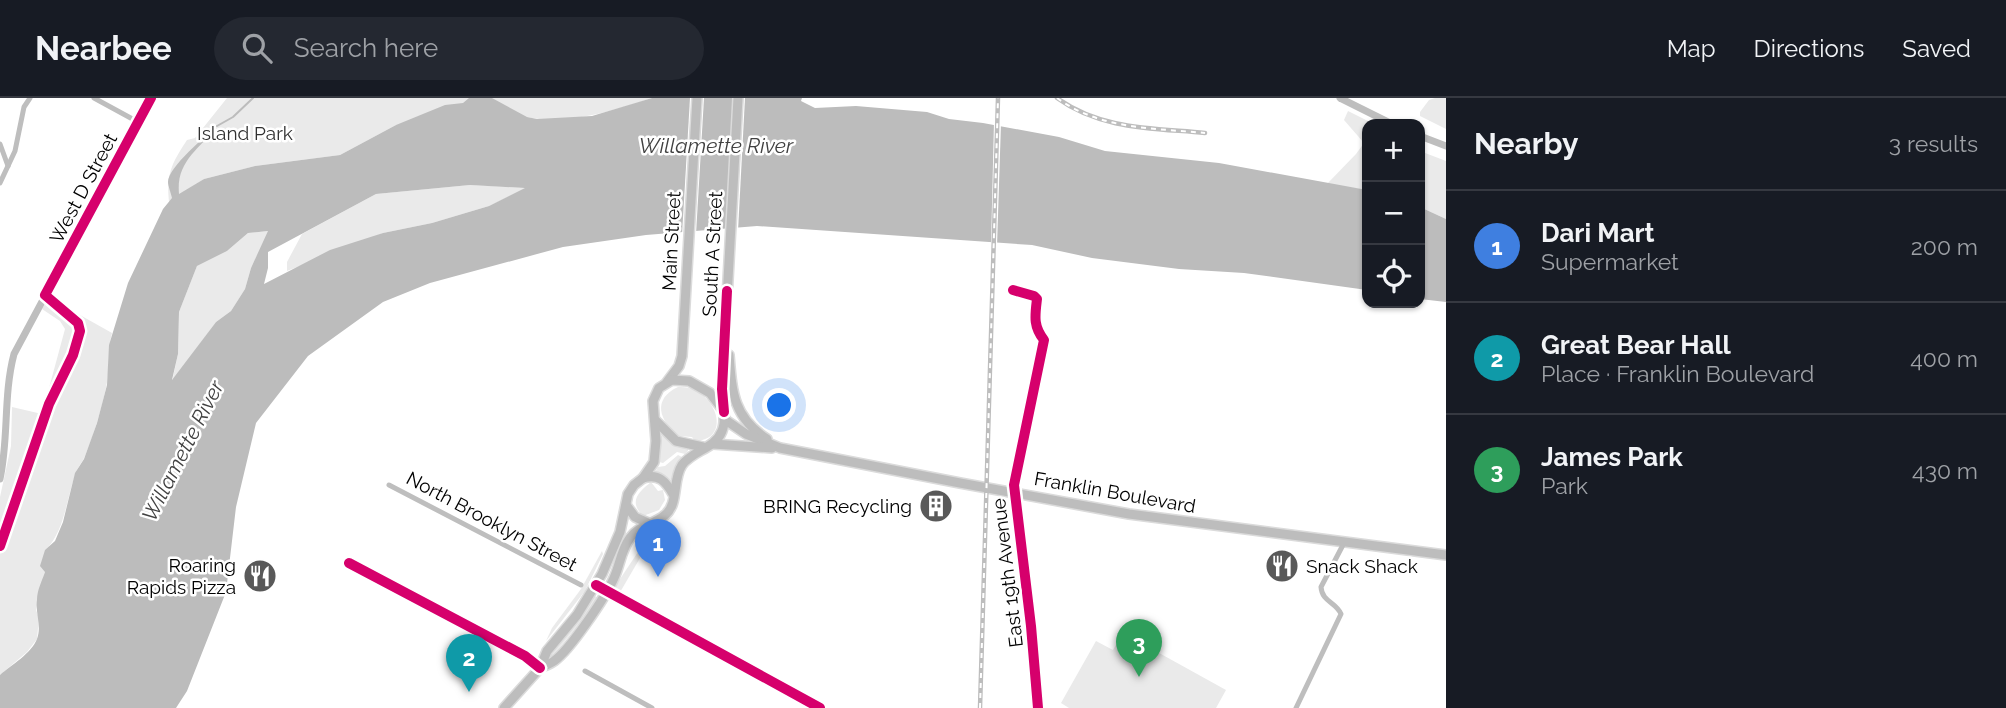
<!DOCTYPE html>
<html lang="en">
<head>
<meta charset="utf-8">
<style>
	:root { --surface:#171b24; --page:#242831; --text:#f1f3f6; --muted:#9ea1a6; --line:#363941; --accent:#7c3aed }
	body { margin:0; font-family:Raleway,sans-serif; background:var(--page); color:var(--text) }
	.controls { position:absolute; right:21px; top:21px; display:grid; overflow:hidden; border-radius:14px; box-shadow:0 2px 5px #0004 }
	.controls button { width:63px; height:63px; display:grid; place-items:center; padding:0; border:0; border-bottom:2px solid var(--line); background:var(--surface); color:var(--text); font:35px sans-serif }
	.you { position:absolute; left:780px; top:308px; width:24px; height:24px; margin:-18px; border:5px solid #fff; border-radius:50%; background:#1a73e8; box-shadow:0 0 0 10px #1a73e833 }
	.badge { display:grid; place-items:center; width:46px; height:46px; border-radius:50%; background:var(--accent); color:#fff; font-size:23px; font-weight:700 }
	.pin { position:absolute; translate:-50% -58px; filter:drop-shadow(0 2px 4px #0008) }
	.pin::after { content:''; position:absolute; top:37px; width:24px; height:21px; background:inherit; clip-path:polygon(0 0,100% 0,50% 100%) }
	.list { margin:0; padding:0; list-style:none }
	h2 { display:flex; justify-content:space-between; align-items:center; height:91px; margin:0; padding:0 28px; font-size:30px }
	h2 small { font-size:23px; font-weight:400; color:var(--muted) }
	.list li { display:grid; grid-template-columns:46px 1fr auto; gap:21px; align-items:center; box-sizing:border-box; height:112px; padding:0 28px; border-top:2px solid var(--line) }
	.list b { display:block; font-size:26px; white-space:nowrap }
	.list p { margin:0; font-size:23px; white-space:nowrap; color:var(--muted) }
	.list em { font-size:23px; font-style:normal; color:var(--muted) }
	.icon { flex:none; width:38px; height:38px; fill:none; stroke:currentColor; stroke-width:2; stroke-linecap:round; stroke-linejoin:round }
	.map { position:relative; flex:none; width:1446px; height:610px; overflow:hidden }
	header { display:flex; align-items:center; gap:42px; box-sizing:border-box; height:98px; padding:0 35px; background:var(--surface); border-bottom:2px solid var(--line) }
	header strong { font-size:33px }
	nav { display:flex; gap:38px; margin-inline-start:auto; font-size:24px }
	.search { width:490px; height:63px; background:var(--page); display:flex; align-items:center; gap:18px; box-sizing:border-box; padding:0 24px; border-radius:38px; color:var(--muted); font-size:26px }
	main { display:flex }
	aside { flex:1; background:var(--surface) }
	.map>svg:first-child { display:block }
	.green { fill:#eaeaea }
	.water { fill:#bcbcbc; fill-rule:evenodd }
	.pier { fill:#fff }
	.lines { fill:none; stroke-linecap:round; stroke-linejoin:round }
	.stream { stroke:#bcbcbc; stroke-width:2 }
	.primary-casing { stroke:#dbdbdb; stroke-width:12 }
	.minor { stroke:#bebebe; stroke-width:5 }
	.tertiary { stroke:#bebebe; stroke-width:7 }
	.primary { stroke:#bdbdbd; stroke-width:9 }
	.rail-casing { stroke:#bdbdbd; stroke-width:4.5 }
	.rail { stroke:#fff; stroke-width:2; stroke-dasharray:5; stroke-linecap:butt }
	.cycleway-casing { stroke:#fff; stroke-width:15 }
	.cycleway { stroke:#d6006c; stroke-width:10 }
	.labels { text-anchor:middle; stroke-width:5; stroke-linejoin:round; paint-order:stroke }
	.park-label { font-size:19px; fill:#303030; stroke:#fff }
	.street-label { font-size:19px; fill:#000; stroke:#fff }
	.poi-label { font-size:19px; fill:#000; stroke:#fff; text-anchor:end }
	.water-label { font-size:21px; font-style:italic; fill:#414141; stroke:#fff }
</style>
</head>
<body>
<header>
<strong>Nearbee</strong>
<div class="search"><svg class="icon" aria-label="search" viewBox="0 0 24 24"><circle cx="10" cy="10" r="6"/><path d="M15 15l6 6"/></svg>Search here</div>
<nav><a>Map</a><a>Directions</a><a>Saved</a></nav>
</header>
<main>
<div class="map">
<svg width="1446" height="610" viewBox="0 0 1446 610">
	<rect width="100%" height="100%" fill="#fff"/>
	<!-- green -->
	<g class="green">
		<path d="M 227,0 L 652,0 C 615,12 567,28 527,19 L 396,27 L 340,57 L 255,68 L 204,81 L 169,104 C 166,75 172,65 187,42 L 195,40 Z"/>
		<polygon points="1435,0 1446,0 1446,31 1420,18 1420,14 1429,2"/>
		<polygon points="1348,13 1374,26 1367,26 1367,92 1327,86 1356,56 1364,45 1344,22"/>
		<polygon points="1420,53 1446,63 1446,121 1420,109"/>
		<polygon points="470,87 527,90 489,108 432,125 383,135 287,173 287,164 302,136 376,96"/>
		<polygon points="269,133 251,170 245,191 231,213 216,224 172,284 178,256 179,214 197,168 227,153 248,135"/>
		<path d="M 52,194 L 54,195 L 55,203 L 112,235 C 107,253 110,272 106,290 C 101,313 94,336 85,358 C 82,365 77,370 75,377 C 66,403 65,432 45,453 L 45,474 L 36,512 L 39,520 L 37,541 L 27,554 L 0,577 L 0,399 L 11,348 L 12,309 L 42,316 L 65,231 L 60,223 L 42,211 Z"/>
		<path d="M 678,289 C 713,286 736,341 695,343 L 692,339 L 679,338 C 659,323 652,301 678,289 Z"/>
		<polygon points="663,337 675,346 688,351 688,353 685,356 677,354 663,365 659,364 661,338"/>
		<polygon points="678,357 682,359 670,383 655,374 658,369 665,368"/>
		<path d="M 651,384 L 658,393 L 663,392 L 665,402 L 659,412 L 643,418 C 628,403 639,394 651,384 Z"/>
		<polygon points="644,445 647,448 619,496 615,492 616,487"/>
		<polygon points="602,453 603,456 585,493 546,543 552,530 581,491"/>
		<polygon points="595,498 599,501 549,563 548,561"/>
		<polygon points="1123,535 1226,592 1216,610 1069,610 1061,605 1096,543 1113,552"/>
	</g>
	<!-- water -->
	<g class="water">
		<path d="M 469,0 L 492,0 L 527,19 L 537,21 L 592,18 L 652,0 L 802,0 L 801,3 L 815,10 L 856,8 L 927,14 L 949,21 L 983,25 L 1059,39 L 1105,53 L 1219,65 L 1367,92 L 1367,192 L 1244,175 L 1179,171 L 1092,160 L 1032,147 L 757,128 L 646,137 L 563,149 L 430,185 L 383,204 L 308,258 L 256,325 L 236,409 L 226,494 L 187,593 L 176,610 L 0,610 L 0,577 C 11,567 31,556 37,541 C 42,528 35,515 37,502 C 37,492 42,483 45,474 L 40,468 L 45,452 L 55,443 L 63,424 L 75,375 L 84,361 L 97,325 L 107,287 L 109,247 L 128,185 L 163,111 L 172,100 C 171,95 168,88 168,84 C 168,69 207,37 217,28 C 199,52 176,63 179,96 L 204,81 L 255,68 L 340,57 L 396,27 L 445,7 L 463,5 ZM 470,87 L 525,90 L 489,108 L 432,125 L 383,135 L 330,152 L 264,186 L 268,170 L 268,154 L 376,96 ZM 268,133 L 251,170 L 245,191 L 231,213 L 216,224 L 172,282 L 178,256 L 179,214 L 197,168 L 227,153 L 248,135 Z"/>
		<polygon points="1420,109 1446,121 1446,204 1420,201"/>
	</g>
	<!-- pier -->
	<g class="pier">
		<polygon points="690,0 704,0 696,136 682,137"/>
		<polygon points="734,0 745,0 738,133 726,134"/>
		<polygon points="994,24 1001,25 997,148 991,147"/>
	</g>
	<g class="lines">
		<!-- stream -->
		<polyline class="stream" points="217,28 233,19 253,0"/>
		<defs>
			<g id="primary">
				<path d="M 729,257 C 732,294 733,319 767,341"/>
				<polyline points="667,284 679,268 682,258 697,0"/>
				<polyline points="724,321 746,336 780,350 960,385 1129,416 1446,457"/>
				<polyline points="656,323 676,343 703,349"/>
				<polyline points="713,346 772,350"/>
				<path d="M 643,380 C 659,375 666,384 673,396"/>
				<polyline points="626,407 635,419 648,425"/>
				<path d="M 540,570 C 544,568 550,566 554,563 C 570,552 606,498 614,480 C 620,467 621,452 630,440 C 639,427 654,427 665,417 C 679,406 672,382 682,367 C 693,352 715,351 722,333 C 727,321 723,304 722,291 L 738,0"/>
				<polyline points="504,610 540,570 547,553 577,517 602,476 620,434 628,396 634,387 643,380 654,364 656,343 653,303 659,290 672,282 689,283 710,295 723,312"/>
			</g>
		</defs>
		<!-- primary casing -->
		<use href="#primary" class="primary-casing"/>
		<!-- minor -->
		<g class="minor">
			<polyline points="94,0 138,24"/>
			<polyline points="0,46 8,68"/>
			<polyline points="0,85 15,53 24,9 30,0"/>
			<path d="M 1013,192 L 1034,198 L 1037,201 C 1035,218 1033,228 1044,242 L 1026,338 L 1014,384 L 1014,395"/>
			<polyline points="389,387 581,487"/>
			<polyline points="349,465 525,558 540,570"/>
			<polyline points="596,487 820,610"/>
			<polyline points="585,573 652,610"/>
			<path d="M 1296,610 L 1341,516 C 1336,504 1322,504 1321,489 L 1344,445"/>
		</g>
		<!-- tertiary -->
		<g class="tertiary">
			<polyline points="1340,0 1392,26"/>
			<polyline points="1420,38 1446,48"/>
			<path d="M 0,381 C 9,340 3,298 14,256 L 151,0"/>
			<polyline points="1014,395 1031,528 1038,610"/>
		</g>
		<!-- primary -->
		<use href="#primary" class="primary"/>
		<defs>
			<g id="rail">
				<path d="M 1057,0 C 1101,32 1154,30 1205,35"/>
				<polyline points="980,610 998,0"/>
			</g>
		</defs>
		<!-- rail casing -->
		<use href="#rail" class="rail-casing"/>
		<!-- rail -->
		<use href="#rail" class="rail"/>
		<defs>
			<g id="cycleway">
				<path d="M 1013,192 L 1034,198 L 1037,201 C 1035,218 1033,228 1044,242 L 1014,387 L 1031,528 L 1038,610"/>
				<polyline points="724,314 722,291 727,193"/>
				<polyline points="0,448 49,306 73,257 80,233 78,225 45,197 151,0"/>
				<polyline points="349,465 525,558 540,570"/>
				<polyline points="596,487 820,610"/>
			</g>
		</defs>
		<!-- cycleway casing -->
		<use href="#cycleway" class="cycleway-casing"/>
		<!-- cycleway -->
		<use href="#cycleway" class="cycleway"/>
	</g>
	<!-- icons -->
	<defs>
		<symbol id="building-disc" viewBox="-11 -11 22 22"><circle r="9.5" fill="#595959" stroke="#fff"/><path d="M-4-6H4V6H1V3H-1V6H-4ZM-2.5-4.3h1.7v1.8h-1.7ZM.8-4.3h1.7v1.8H.8ZM-2.5-1h1.7V.8h-1.7ZM.8-1h1.7V.8H.8Z" fill="#fff"/></symbol>
		<symbol id="restaurant-disc" viewBox="-11 -11 22 22"><circle r="9.5" fill="#595959" stroke="#fff"/><path d="M-5-6h1v4h1v-4h1v4h1v-4h1v5L-1.5 .5V6h-2V.5L-5-1ZM5-6V6H3V1.5H1.5Q1.5-4 5-6Z" fill="#fff"/></symbol>
	</defs>
	<g fill-rule="evenodd">
		<use href="#building-disc" x="917" y="389" width="38" height="38"/>
		<use href="#restaurant-disc" x="1263" y="449" width="38" height="38"/>
		<use href="#restaurant-disc" x="241" y="459" width="38" height="38"/>
	</g>
	<g class="labels">
		<!-- park labels -->
		<g class="park-label">
			<text x="245" y="42">Island Park</text>
		</g>
		<!-- street labels -->
		<g class="street-label">
			<text transform="translate(83 90) rotate(-62)" y="7">West D Street</text>
			<text transform="translate(671 143) rotate(-87)" y="7">Main Street</text>
			<text transform="translate(712 156) rotate(-87)" y="7">South A Street</text>
			<text transform="translate(1115 394) rotate(10)" y="7">Franklin Boulevard</text>
			<text transform="translate(492 423) rotate(28)" y="7">North Brooklyn Street</text>
			<text transform="translate(1007 475) rotate(-97)" y="7">East 19th Avenue</text>
		</g>
		<!-- poi labels -->
		<g class="poi-label">
			<text x="912" y="415">BRING Recycling</text>
			<text x="236" y="474">Roaring<tspan x="236" dy="22">Rapids Pizza</tspan></text>
			<text x="1306" y="475" text-anchor="start">Snack Shack</text>
		</g>
		<!-- water labels -->
		<g class="water-label">
			<text x="716" y="55">Willamette River</text>
			<text transform="translate(183 353) rotate(-63)" y="7">Willamette River</text>
		</g>
	</g>
</svg>
<div class="controls">
<button>+</button>
<button>−</button>
<button><svg class="icon" aria-label="locate" viewBox="0 0 24 24"><circle cx="12" cy="12" r="6"/><path d="M12 2v4M12 18v4M2 12h4M18 12h4"/></svg></button>
</div>
<div class="you"></div>
<div class="pin badge" style="left:658px;top:479px;background:#3f7fe0">1</div>
<div class="pin badge" style="left:469px;top:594px;background:#0f9aa8">2</div>
<div class="pin badge" style="left:1139px;top:579px;background:#2e9e5b">3</div>
</div>
<aside>
<h2>Nearby<small>3 results</small></h2>
<ul class="list">
<li><span class="badge" style="background:#3f7fe0">1</span><div><b>Dari Mart</b><p>Supermarket</p></div><em>200 m</em></li>
<li><span class="badge" style="background:#0f9aa8">2</span><div><b>Great Bear Hall</b><p>Place · Franklin Boulevard</p></div><em>400 m</em></li>
<li><span class="badge" style="background:#2e9e5b">3</span><div><b>James Park</b><p>Park</p></div><em>430 m</em></li>
</ul>
</aside>
</main>
</body>
</html>
